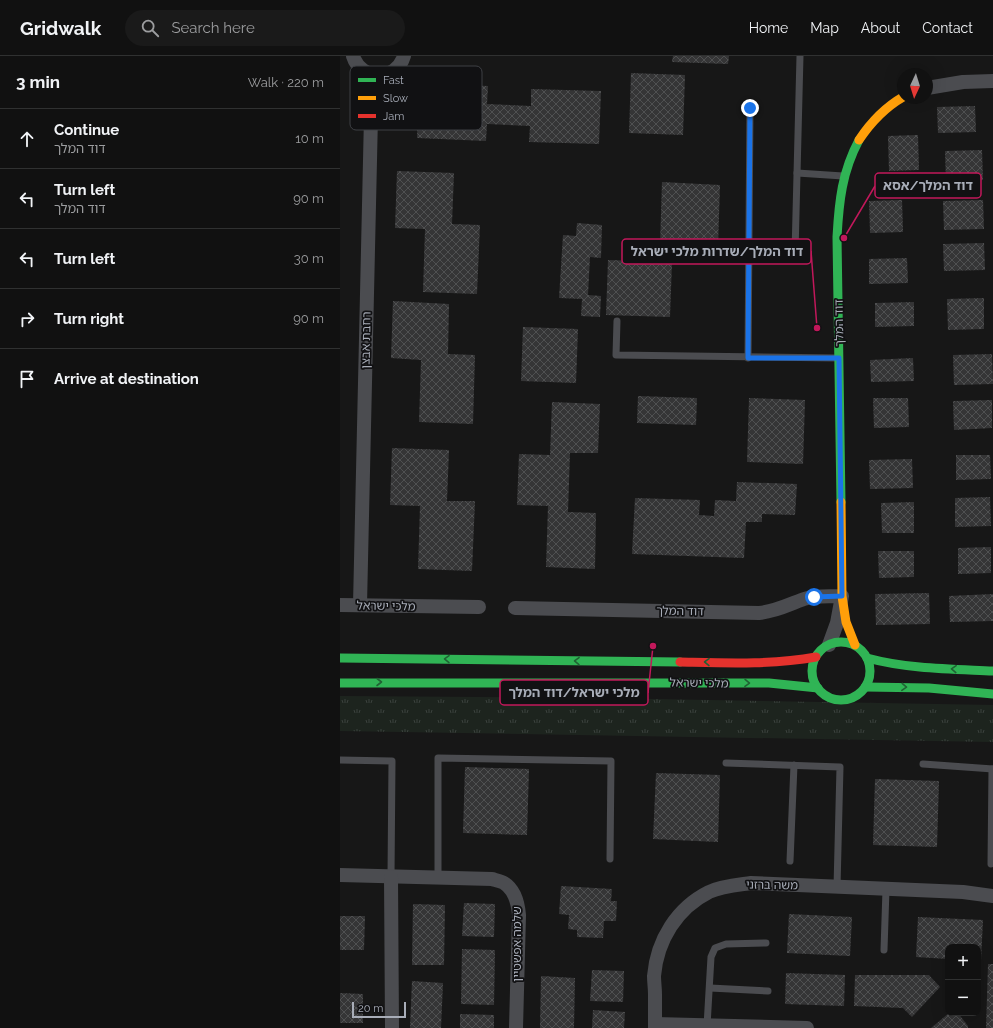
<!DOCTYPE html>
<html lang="en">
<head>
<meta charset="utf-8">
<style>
	:root { --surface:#111; --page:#1a1a1a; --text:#f1f3f6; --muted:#9c9d9f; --line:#303131 }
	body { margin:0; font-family:Raleway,"Noto Sans Hebrew",sans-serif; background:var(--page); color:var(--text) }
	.controls { position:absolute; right:12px; bottom:12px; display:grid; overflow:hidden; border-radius:8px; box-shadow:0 4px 16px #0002 }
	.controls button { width:36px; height:36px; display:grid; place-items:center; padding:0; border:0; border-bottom:1px solid var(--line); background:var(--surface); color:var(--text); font:20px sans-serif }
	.compass { position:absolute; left:557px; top:12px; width:36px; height:36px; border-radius:50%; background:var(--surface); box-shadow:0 4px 16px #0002; rotate:184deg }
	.scale { position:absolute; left:12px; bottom:10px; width:54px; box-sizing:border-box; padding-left:4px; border:2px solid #a8adb8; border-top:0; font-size:11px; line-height:14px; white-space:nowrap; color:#a8adb8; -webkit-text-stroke:3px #111113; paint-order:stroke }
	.stop { position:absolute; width:12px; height:12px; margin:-9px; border:3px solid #1a73e8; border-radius:50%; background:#fff }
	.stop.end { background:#1a73e8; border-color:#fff; box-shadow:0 1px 4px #0008 }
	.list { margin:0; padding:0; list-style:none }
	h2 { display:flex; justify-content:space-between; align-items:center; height:52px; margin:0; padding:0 16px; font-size:17px }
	h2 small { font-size:13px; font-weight:400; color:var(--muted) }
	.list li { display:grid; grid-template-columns:26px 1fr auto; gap:12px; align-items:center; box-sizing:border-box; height:60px; padding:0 16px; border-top:1px solid var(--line) }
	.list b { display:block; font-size:15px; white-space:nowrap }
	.list p { margin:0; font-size:13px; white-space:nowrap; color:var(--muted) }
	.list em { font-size:13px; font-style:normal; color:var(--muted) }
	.icon { flex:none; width:22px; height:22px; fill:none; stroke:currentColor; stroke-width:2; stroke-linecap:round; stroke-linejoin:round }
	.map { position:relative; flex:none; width:653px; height:972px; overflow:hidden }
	header { display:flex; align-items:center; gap:24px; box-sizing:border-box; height:56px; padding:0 20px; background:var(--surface); border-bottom:1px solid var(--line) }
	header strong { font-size:19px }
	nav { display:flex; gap:22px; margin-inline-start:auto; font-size:14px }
	.search { width:280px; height:36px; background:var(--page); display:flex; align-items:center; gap:10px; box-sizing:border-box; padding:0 14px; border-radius:22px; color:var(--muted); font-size:15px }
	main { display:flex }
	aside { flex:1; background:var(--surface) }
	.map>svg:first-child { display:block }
	.grass { fill:url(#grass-tufts) }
	.building { fill:url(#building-cross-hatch) }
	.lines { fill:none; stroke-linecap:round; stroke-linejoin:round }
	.lane { stroke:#4b4c50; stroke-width:7 }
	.street { stroke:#4b4c50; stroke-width:14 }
	.fast { stroke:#30b455; stroke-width:9 }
	.slow { stroke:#ff9f0a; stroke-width:9 }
	.jam { stroke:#e5322d; stroke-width:9 }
	.oneway { stroke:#206234 }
	.route { stroke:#1a73e8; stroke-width:5 }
	.labels { text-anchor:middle; stroke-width:3.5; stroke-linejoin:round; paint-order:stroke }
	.street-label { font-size:12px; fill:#a8adb8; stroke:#111113 }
	.key { fill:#111113; stroke:#3e4045; stroke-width:1 }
	.key-label { font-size:11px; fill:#a8adb8 }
	.leader { fill:none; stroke:#c2185b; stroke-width:1.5 }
	.callout-dot { fill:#c2185b; stroke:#111113; stroke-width:1.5 }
	.callout { fill:#111113; stroke:#c2185b; stroke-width:1.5 }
	.callout-label { font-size:13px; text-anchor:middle; font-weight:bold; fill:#a8adb8 }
</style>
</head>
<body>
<header>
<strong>Gridwalk</strong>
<div class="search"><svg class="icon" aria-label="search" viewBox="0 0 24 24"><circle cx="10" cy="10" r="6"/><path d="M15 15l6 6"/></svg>Search here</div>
<nav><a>Home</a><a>Map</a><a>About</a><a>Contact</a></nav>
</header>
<main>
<aside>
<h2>3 min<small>Walk · 220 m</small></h2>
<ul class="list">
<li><svg class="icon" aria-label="ahead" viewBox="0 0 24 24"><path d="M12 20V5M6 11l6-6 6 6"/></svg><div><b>Continue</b><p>דוד המלך</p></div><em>10 m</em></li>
<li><svg class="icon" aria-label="left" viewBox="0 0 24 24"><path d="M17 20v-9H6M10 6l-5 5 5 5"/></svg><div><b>Turn left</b><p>דוד המלך</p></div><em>90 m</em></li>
<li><svg class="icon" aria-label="left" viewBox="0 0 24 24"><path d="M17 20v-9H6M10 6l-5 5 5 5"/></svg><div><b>Turn left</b></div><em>30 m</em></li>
<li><svg class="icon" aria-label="right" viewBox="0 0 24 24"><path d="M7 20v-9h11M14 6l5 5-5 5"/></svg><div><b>Turn right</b></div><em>90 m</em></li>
<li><svg class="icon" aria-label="arrive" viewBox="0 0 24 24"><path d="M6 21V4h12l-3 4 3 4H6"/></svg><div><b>Arrive at destination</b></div></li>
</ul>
</aside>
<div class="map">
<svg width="653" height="972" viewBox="0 0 653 972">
	<defs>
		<pattern id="grass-tufts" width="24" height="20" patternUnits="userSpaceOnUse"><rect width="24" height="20" fill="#1d241e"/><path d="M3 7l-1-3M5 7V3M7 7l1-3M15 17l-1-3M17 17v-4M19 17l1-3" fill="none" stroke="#3b413d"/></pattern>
		<pattern id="building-cross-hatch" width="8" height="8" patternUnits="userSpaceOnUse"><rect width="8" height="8" fill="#353536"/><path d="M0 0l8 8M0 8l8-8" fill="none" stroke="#4f5051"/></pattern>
	</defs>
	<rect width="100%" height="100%" fill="#171717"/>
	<!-- grass -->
	<polygon class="grass" points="0,640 257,642 653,649 653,686 0,675"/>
	<!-- building -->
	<g class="building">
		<polygon points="333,0 389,0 388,8 332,6"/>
		<polygon points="291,17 345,19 343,79 289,77"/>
		<polygon points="79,27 148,30 147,48 191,50 191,33 261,35 259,88 189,86 190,70 147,68 146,85 77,82"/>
		<polygon points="635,50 636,76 598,77 597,51"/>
		<polygon points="578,79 579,114 549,115 548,80"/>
		<polygon points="642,94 643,124 606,126 605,95"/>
		<polygon points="57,115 114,117 112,168 140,169 137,238 83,236 85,173 55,172"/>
		<polygon points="322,126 380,129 378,191 320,189"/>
		<polygon points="562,144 563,176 530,177 529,145"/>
		<polygon points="643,144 644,173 604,174 603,145"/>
		<polygon points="237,167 262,169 261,202 250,201 248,239 261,240 260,261 241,260 242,243 219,242 223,179 236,180"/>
		<polygon points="644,187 645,214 604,215 603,188"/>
		<polygon points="567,202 568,227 529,228 529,203"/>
		<polygon points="268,204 332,206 330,261 266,259"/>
		<polygon points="644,242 644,273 608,274 607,243"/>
		<polygon points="53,245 109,248 108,298 135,299 133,368 79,366 81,304 51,302"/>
		<polygon points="574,246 574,270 535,271 535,247"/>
		<polygon points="183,271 238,273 236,327 181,325"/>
		<polygon points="652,298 653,328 614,329 613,299"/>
		<polygon points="573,302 574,325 531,326 530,304"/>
		<polygon points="298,340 357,342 356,369 297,367"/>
		<polygon points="409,342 465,344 463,408 407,406"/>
		<polygon points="533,342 568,342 569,371 534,372"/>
		<polygon points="652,344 652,372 614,374 613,345"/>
		<polygon points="212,346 260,348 258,397 230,397 228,456 256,457 255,513 206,511 208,450 177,449 179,398 210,399"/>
		<polygon points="52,392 109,394 107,445 135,445 132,515 78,513 80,450 50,449"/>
		<polygon points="616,399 650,399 651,423 616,424"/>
		<polygon points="572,403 573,432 530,433 529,404"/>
		<polygon points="397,426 457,428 455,459 422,458 422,466 406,466 404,502 292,498 295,442 360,444 359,459 374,460 375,444 396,445"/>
		<polygon points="650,441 651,470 615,471 615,442"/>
		<polygon points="574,446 574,477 542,477 541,447"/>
		<polygon points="651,491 651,517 618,518 618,492"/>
		<polygon points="538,495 574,495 574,521 539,522"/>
		<polygon points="589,537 590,568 536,569 535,538"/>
		<polygon points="653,538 653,565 610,566 609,540"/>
		<polygon points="125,711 189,713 187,779 123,777"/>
		<polygon points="316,717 380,719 378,786 313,783"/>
		<polygon points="535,723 599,725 597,791 533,789"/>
		<polygon points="221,830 272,833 271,845 277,845 276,865 264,865 263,882 237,881 237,874 228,873 229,859 219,858"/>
		<polygon points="124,847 155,848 154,881 122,880"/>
		<polygon points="73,848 105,849 104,909 72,909"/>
		<polygon points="449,858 512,861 510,900 447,897"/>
		<polygon points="0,860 25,860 24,894 0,894"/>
		<polygon points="578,861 643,864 641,904 638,904 638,891 608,891 608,903 576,901"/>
		<polygon points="122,893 155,894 154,949 121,948"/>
		<polygon points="648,908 653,908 653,972 646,972"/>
		<polygon points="252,914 284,915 283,946 250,945"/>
		<polygon points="446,917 505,919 504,950 445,948"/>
		<polygon points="515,919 589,919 600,931 572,961 563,952 514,950"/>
		<polygon points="201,920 235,922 234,972 200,972"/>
		<polygon points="72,925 103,927 101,972 70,972"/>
		<polygon points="0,937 23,938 23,967 0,967"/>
		<polygon points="253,954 285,956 284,972 252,972"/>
		<polygon points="609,957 618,957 628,970 628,972 591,972"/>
		<polygon points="120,958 154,959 154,972 120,972"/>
	</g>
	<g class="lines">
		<!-- lane -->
		<g class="lane">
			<polyline points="457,117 503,120"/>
			<polyline points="455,197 460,0"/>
			<polyline points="277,265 276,299 497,302"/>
			<polyline points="408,302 410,52"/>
			<polyline points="0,704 52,705 51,821"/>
			<polyline points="386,707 500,711 497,831"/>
			<polyline points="583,708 653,713"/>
			<polyline points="450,805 454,709"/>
			<polyline points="651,808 652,713"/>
			<polyline points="98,822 98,702 271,705 270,803"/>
			<polyline points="544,894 546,833"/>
			<polyline points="370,932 428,935"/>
			<polyline points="367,970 371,901 375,892 386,888 426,887"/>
		</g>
		<!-- street -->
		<g class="street">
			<path d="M 13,0 C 21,25 56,26 64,0"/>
			<polyline points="587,32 623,26 653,25"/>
			<polyline points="0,549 139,551"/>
			<polyline points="20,549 31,60 35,19"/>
			<path d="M 175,552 L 419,557 C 438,555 447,549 464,543 C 476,539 490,541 502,540 L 497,567 L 489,589"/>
			<path d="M 0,819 L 152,823 C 155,824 161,825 164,827 C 175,834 178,847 179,859 L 176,972"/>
			<polyline points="51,821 52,972"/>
			<polyline points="315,968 467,972"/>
			<path d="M 315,972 C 315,961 315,949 315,938 C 315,932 314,926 314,920 C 317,884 337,852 369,836 C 382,830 397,829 411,827 L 623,836 L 653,840"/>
		</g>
		<!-- fast -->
		<g class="fast">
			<path d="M 501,446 L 497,181 C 499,145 502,116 519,84"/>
			<circle cx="501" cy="615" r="29"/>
			<polyline points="0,602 340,606"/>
			<path d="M 527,602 C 568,613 610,613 653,615"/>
			<polyline points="0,627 429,627 478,632"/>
			<polyline points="525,631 589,632 653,638"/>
		</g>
		<!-- slow -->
		<g class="slow">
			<path d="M 519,84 C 531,66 544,52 563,41"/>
			<polyline points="501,446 502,540 506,566 515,589"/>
		</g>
		<!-- jam -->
		<path class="jam" d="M 340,606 C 386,607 431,609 476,601"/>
	</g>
	<!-- one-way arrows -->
	<defs><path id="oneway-chevron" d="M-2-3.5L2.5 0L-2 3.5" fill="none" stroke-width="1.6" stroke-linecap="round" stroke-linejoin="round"/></defs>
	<g class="oneway">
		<use href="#oneway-chevron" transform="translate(107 603) rotate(-179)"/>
		<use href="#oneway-chevron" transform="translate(237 605) rotate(-179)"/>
		<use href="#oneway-chevron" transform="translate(367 606) rotate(-179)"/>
		<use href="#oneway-chevron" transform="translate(614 613) rotate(-177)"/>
		<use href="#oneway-chevron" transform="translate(39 626)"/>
		<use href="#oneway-chevron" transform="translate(407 627) rotate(1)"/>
		<use href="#oneway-chevron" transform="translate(564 631) rotate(3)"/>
	</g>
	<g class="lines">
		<!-- route -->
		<polyline class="route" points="410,52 408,302 499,302 502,540 474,541"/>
	</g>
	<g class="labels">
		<!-- street labels -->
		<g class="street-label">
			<text transform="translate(499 267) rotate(-91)" y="4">דוד המלך</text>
			<text transform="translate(26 284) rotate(-89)" y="4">רחבת אבצן</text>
			<text transform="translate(46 550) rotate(1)" y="4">מלכי ישראל</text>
			<text transform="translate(340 555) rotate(1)" y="4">דוד המלך</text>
			<text transform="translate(359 627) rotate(1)" y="4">מלכי ישראל</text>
			<text transform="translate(432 829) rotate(1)" y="4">משה ברזני</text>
			<text transform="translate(177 888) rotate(-90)" y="4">שלמה אפשטיין</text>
		</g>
	</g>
	<!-- legend -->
	<rect x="10" y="10" width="132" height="64" rx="6" class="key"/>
	<rect x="18" y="22" width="18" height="4" fill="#30b455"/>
	<rect x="18" y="40" width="18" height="4" fill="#ff9f0a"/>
	<rect x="18" y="58" width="18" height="4" fill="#e5322d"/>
	<g class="key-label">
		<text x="43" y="28">Fast</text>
		<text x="43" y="46">Slow</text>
		<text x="43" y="64">Jam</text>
	</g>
	<!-- callouts -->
	<path class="leader" d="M504 182L535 130M477 272L471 195M313 590L308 637"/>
	<g class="callout-dot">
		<circle cx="504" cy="182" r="4"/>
		<circle cx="477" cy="272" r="4"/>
		<circle cx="313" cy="590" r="4"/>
	</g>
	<g class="callout">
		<rect x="535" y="117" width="106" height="25" rx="4"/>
		<rect x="282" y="183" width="189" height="25" rx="4"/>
		<rect x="160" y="624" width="148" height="25" rx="4"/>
	</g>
	<g class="callout-label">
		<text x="588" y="134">דוד המלך/אסא</text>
		<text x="377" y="200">דוד המלך/שדרות מלכי ישראל</text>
		<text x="234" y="641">מלכי ישראל/דוד המלך</text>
	</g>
</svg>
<div class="controls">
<button>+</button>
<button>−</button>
</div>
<svg class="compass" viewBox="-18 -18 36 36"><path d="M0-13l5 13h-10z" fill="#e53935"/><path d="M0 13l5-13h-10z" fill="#9c9d9f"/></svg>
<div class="scale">20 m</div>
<div class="stop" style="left:474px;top:541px"></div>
<div class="stop end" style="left:410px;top:52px"></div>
</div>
</main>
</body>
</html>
